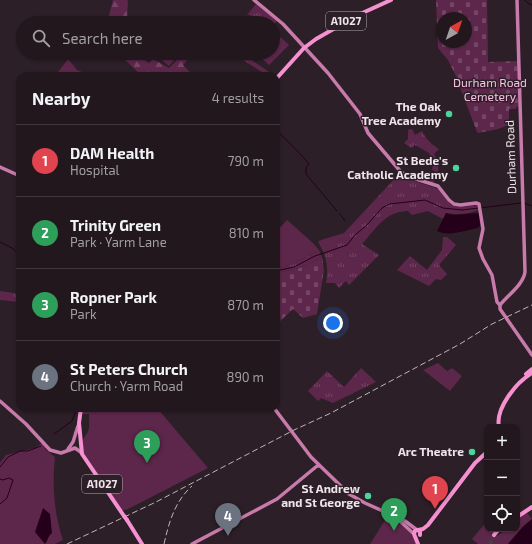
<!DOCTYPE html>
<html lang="en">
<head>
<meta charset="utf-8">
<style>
	:root { --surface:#22171d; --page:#2e242a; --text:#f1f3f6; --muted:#a29fa4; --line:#3f363b; --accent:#b45309 }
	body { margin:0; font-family:"Exo 2",sans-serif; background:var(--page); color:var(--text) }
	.controls { position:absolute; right:12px; bottom:12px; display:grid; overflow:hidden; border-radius:8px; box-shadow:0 1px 3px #0004 }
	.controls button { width:36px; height:36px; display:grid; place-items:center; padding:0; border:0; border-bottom:1px solid var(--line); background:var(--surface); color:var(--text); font:20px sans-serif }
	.compass { position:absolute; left:436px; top:12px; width:36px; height:36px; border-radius:50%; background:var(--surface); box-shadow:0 1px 3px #0004; rotate:40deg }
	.you { position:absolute; left:333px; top:323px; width:14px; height:14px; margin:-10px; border:3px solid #fff; border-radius:50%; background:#1a73e8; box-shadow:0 0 0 6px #1a73e833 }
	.badge { display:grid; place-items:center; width:26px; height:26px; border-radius:50%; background:var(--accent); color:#fff; font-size:13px; font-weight:700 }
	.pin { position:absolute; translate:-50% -33px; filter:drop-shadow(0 1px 2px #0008) }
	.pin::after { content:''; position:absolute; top:21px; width:14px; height:12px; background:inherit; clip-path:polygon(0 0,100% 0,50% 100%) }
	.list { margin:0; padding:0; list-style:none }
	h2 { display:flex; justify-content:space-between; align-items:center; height:52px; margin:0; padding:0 16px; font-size:17px }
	h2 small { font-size:13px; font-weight:400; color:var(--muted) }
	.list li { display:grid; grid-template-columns:26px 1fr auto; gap:12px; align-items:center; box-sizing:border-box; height:72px; padding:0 16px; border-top:1px solid var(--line) }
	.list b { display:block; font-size:15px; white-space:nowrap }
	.list p { margin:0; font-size:13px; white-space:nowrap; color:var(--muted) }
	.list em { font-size:13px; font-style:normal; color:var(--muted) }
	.icon { flex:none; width:22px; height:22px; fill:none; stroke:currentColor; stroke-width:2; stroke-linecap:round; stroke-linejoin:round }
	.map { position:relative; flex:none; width:532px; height:544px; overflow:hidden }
	.search { position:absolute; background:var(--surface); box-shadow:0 1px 3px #0004; left:16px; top:16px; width:264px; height:44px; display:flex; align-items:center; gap:10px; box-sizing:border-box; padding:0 14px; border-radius:22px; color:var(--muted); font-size:15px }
	.panel { position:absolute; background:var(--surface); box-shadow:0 1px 3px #0004; left:16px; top:72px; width:264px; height:340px; border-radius:12px }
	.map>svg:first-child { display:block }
	.grass { fill:url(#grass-tufts) }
	.forest { fill:url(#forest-firs) }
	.cemetery { fill:url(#cemetery-stones); fill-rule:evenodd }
	.green { fill:#5d264b }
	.water { fill:#25001a }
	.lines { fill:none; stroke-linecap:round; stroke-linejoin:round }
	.stream { stroke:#25001a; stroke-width:1 }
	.primary-tunnel { stroke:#4a3d44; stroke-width:4; stroke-dasharray:4 2; stroke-linecap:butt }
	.secondary { stroke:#c87aab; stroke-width:3.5 }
	.primary { stroke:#f691d1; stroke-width:4 }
	.rail { stroke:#bfb4bb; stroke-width:1; stroke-dasharray:6 3; stroke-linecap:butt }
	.primary-bridge { stroke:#f691d1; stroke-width:4 }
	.poi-dot { fill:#4bd49b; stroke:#2d1f27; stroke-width:1.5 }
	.labels { text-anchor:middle; stroke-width:3; stroke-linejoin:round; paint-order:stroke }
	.shield { fill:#2d1f27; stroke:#b4a9b0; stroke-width:1 }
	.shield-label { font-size:11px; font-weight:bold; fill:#eee4ea }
	.park-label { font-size:12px; fill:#fcc0e4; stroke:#2d1f27 }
	.poi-label { font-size:12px; font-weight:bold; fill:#eee4ea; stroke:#2d1f27; text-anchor:end }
	.street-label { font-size:12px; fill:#eee4ea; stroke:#2d1f27 }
</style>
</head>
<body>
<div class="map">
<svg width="532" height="544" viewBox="0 0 532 544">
	<defs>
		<pattern id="grass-tufts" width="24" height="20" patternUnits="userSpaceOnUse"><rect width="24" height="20" fill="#5d264b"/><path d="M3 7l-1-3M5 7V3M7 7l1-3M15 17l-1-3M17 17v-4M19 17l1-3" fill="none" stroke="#754565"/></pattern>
		<pattern id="forest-firs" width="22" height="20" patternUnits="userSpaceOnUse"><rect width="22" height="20" fill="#5d264b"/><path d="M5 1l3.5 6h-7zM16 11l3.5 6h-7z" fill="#754565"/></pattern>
		<pattern id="cemetery-stones" width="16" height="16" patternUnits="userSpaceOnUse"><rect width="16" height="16" fill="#5d264b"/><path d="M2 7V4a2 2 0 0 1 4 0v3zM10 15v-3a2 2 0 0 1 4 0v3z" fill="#754565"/></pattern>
	</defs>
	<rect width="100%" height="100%" fill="#2d1f27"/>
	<!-- grass -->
	<g class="grass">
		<polygon points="256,4 277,21 273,25 273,23 257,23 250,15 247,15"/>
		<path d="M 412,129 L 415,135 L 422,131 C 426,139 432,145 439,149 L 434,154 C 441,165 439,173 433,183 L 430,181 L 437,172 L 432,170 L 434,161 L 429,153 L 415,145 L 411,148 L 404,143 L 408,139 L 408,130 Z"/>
		<path d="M 399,174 L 406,178 L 438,189 C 443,193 445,200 451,204 C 459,210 468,203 477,206 L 478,210 C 469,214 457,215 446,213 L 443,219 L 428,211 L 412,215 L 408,211 C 384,212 377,228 362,244 L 379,255 L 349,285 L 346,281 L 339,288 L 335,283 L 326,283 C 329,265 326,257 318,241 L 344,233 Z"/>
		<polygon points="443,237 447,237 456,245 439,265 447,274 441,280 436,279 429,286 397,270 410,256 427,270 442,250"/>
		<polygon points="319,250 322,257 300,268 276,273 276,267 290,265"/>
		<polygon points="0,291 20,294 20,302 0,300"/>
		<polygon points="361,368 376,382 333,403 321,398 318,401 308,391 327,371 344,387"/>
	</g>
	<!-- forest -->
	<g class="forest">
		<polygon points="113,0 127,0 128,1 127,18 125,23 107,23"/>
		<polygon points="118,53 133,53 149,63 153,59 169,68 184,53 194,53 183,65 194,76 142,76"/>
		<polygon points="226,53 241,53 275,76 268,76 237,56 235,58 230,59"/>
	</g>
	<!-- cemetery -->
	<g class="cemetery">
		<path d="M 436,0 L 487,0 L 488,62 L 517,61 L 518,107 L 516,107 L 516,109 L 509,109 L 509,124 C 501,130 489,130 479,133 L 477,132 L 455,74 L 448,60 L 438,48 ZM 442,18 L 466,18 L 466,42 L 442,42 Z"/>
		<polygon points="322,257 324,270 317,314 303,318 293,309 276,325 276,273 300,268"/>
	</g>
	<!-- green -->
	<g class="green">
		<polygon points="275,32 289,45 269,65 256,53 273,53 273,34"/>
		<polygon points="153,53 180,53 169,66"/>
		<polygon points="68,59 77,70 92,76 55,76"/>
		<polygon points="287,220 313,243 319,250 290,265 276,267 276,223 281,227"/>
		<polygon points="438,363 447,371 452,368 462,376 450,391 423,370"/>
		<path d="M 83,408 L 157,408 L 208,468 L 126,510 L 121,510 L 83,454 L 82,441 C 91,428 89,430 89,414 L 81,414 Z"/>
		<path d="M 42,443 L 46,450 L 55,457 C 52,484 54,514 63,540 L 55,544 L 0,544 L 0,463 L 6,455 L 35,448 Z"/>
		<polygon points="527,513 532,519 523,526 508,544 478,544 472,539 487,521 487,529 496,529 493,533 497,536 507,529 517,529 517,519"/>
		<polygon points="387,517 403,523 416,540 416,544 370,544"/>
	</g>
	<!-- water -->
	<g class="water">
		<path d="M 446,213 L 454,215 L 479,213 L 480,226 L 478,228 C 466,230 449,237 437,231 Z"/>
		<path d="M 43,508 L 50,514 L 52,533 C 47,537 48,541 45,544 L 35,532 Z"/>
		<polygon points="532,519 532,544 508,544 523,527"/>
	</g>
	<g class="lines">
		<!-- stream -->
		<g class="stream">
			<polyline points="525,0 529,4 532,5"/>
			<path d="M 276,130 C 287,140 299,152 309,164 L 306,168 L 306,174 L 337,211"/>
			<polyline points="524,203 532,206"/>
			<polyline points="340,214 345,221"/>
			<polyline points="0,242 12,248 20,255"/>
			<polyline points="276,271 294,267 315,256 347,245 355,235 366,226 382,208 389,204 425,200 443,208 462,210 521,203"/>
			<polyline points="54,434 72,421 75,413"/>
			<polyline points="0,467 8,457 20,451 28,451 41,446"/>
			<polyline points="0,479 3,480 9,478 13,480 7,498 0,504"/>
		</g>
		<!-- primary-tunnel -->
		<polyline class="primary-tunnel" points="490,544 494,535"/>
		<!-- secondary -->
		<g class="secondary">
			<polyline points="254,0 283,24 328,73 360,114 368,133 401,172 410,177 438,186 449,200 454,204 460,205 476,203 479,204 483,229 479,248 483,259 492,275 497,302 500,305 500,309 532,355"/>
			<polyline points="0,167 20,176"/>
			<path d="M 500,305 C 508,295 523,285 525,272 L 517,0"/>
			<polyline points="0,401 26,424 50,450 61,453 75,448 82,453"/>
			<polyline points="274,408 311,457 349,494 365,503 405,521 417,530"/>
			<polyline points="68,449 73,442 78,426"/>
			<polyline points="400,521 414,534"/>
			<polyline points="192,544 277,499 317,466 319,466"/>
		</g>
		<!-- primary -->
		<g class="primary">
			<polyline points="276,79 304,48 316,39 358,15 391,0"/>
			<polyline points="526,374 532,369"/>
			<polyline points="81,408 79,423 82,454 124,516"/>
			<path d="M 499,427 C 495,408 517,382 532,373"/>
			<polyline points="517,517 532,507"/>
			<polyline points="127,520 142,544"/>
			<polyline points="418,530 423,529 428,525 475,463 487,452"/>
			<polyline points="494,535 499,529"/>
			<polyline points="418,544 414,534 415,531 417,530 420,531 420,535"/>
		</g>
		<!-- rail -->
		<g class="rail">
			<polyline points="67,544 156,502 294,430 331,413 460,344 492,324 532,305"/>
			<path d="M 164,544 C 169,522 175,501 192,486"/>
		</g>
		<!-- primary-bridge -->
		<polyline class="primary-bridge" points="124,516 127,520"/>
	</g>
	<!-- markers -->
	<g class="poi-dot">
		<circle cx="449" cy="114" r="4"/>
		<circle cx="456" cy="168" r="4"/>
		<circle cx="472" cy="452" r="4"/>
		<circle cx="368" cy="496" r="4"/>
	</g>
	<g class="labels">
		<!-- shield labels -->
		<g class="shield">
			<rect x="326" y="12" width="40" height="18" rx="3"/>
			<rect x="82" y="475" width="40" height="18" rx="3"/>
		</g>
		<g class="shield-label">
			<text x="346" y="25">A1027</text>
			<text x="102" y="488">A1027</text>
		</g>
		<!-- park labels -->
		<g class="park-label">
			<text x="490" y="87">Durham Road<tspan x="490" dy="14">Cemetery</tspan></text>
		</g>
		<!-- poi labels -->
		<g class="poi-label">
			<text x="441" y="111">The Oak<tspan x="441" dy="14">Tree Academy</tspan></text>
			<text x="448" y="165">St Bede's<tspan x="448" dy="14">Catholic Academy</tspan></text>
			<text x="464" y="456">Arc Theatre</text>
			<text x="360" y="493">St Andrew<tspan x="360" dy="14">and St George</tspan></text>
		</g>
		<!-- street labels -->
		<g class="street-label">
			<text transform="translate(511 157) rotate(-92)" y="4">Durham Road</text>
		</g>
	</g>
</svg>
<div class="controls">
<button>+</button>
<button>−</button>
<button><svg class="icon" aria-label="locate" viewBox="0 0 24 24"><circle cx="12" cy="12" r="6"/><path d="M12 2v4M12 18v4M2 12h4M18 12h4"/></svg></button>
</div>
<svg class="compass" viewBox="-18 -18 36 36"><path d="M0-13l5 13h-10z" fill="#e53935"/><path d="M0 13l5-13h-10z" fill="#a29fa4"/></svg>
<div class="you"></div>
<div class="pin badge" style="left:435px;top:509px;background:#e0444e">1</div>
<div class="pin badge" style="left:394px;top:531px;background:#2e9e5b">2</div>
<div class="pin badge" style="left:147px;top:463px;background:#2e9e5b">3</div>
<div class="pin badge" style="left:228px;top:536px;background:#6b7280">4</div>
<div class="search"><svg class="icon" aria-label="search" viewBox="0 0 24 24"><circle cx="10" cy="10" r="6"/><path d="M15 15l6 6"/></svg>Search here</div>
<section class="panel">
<h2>Nearby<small>4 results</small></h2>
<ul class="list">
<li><span class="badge" style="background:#e0444e">1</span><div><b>DAM Health</b><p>Hospital</p></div><em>790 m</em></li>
<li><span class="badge" style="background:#2e9e5b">2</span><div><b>Trinity Green</b><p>Park · Yarm Lane</p></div><em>810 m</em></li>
<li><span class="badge" style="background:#2e9e5b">3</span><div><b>Ropner Park</b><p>Park</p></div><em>870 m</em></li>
<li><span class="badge" style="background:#6b7280">4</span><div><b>St Peters Church</b><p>Church · Yarm Road</p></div><em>890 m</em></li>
</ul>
</section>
</div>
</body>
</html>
